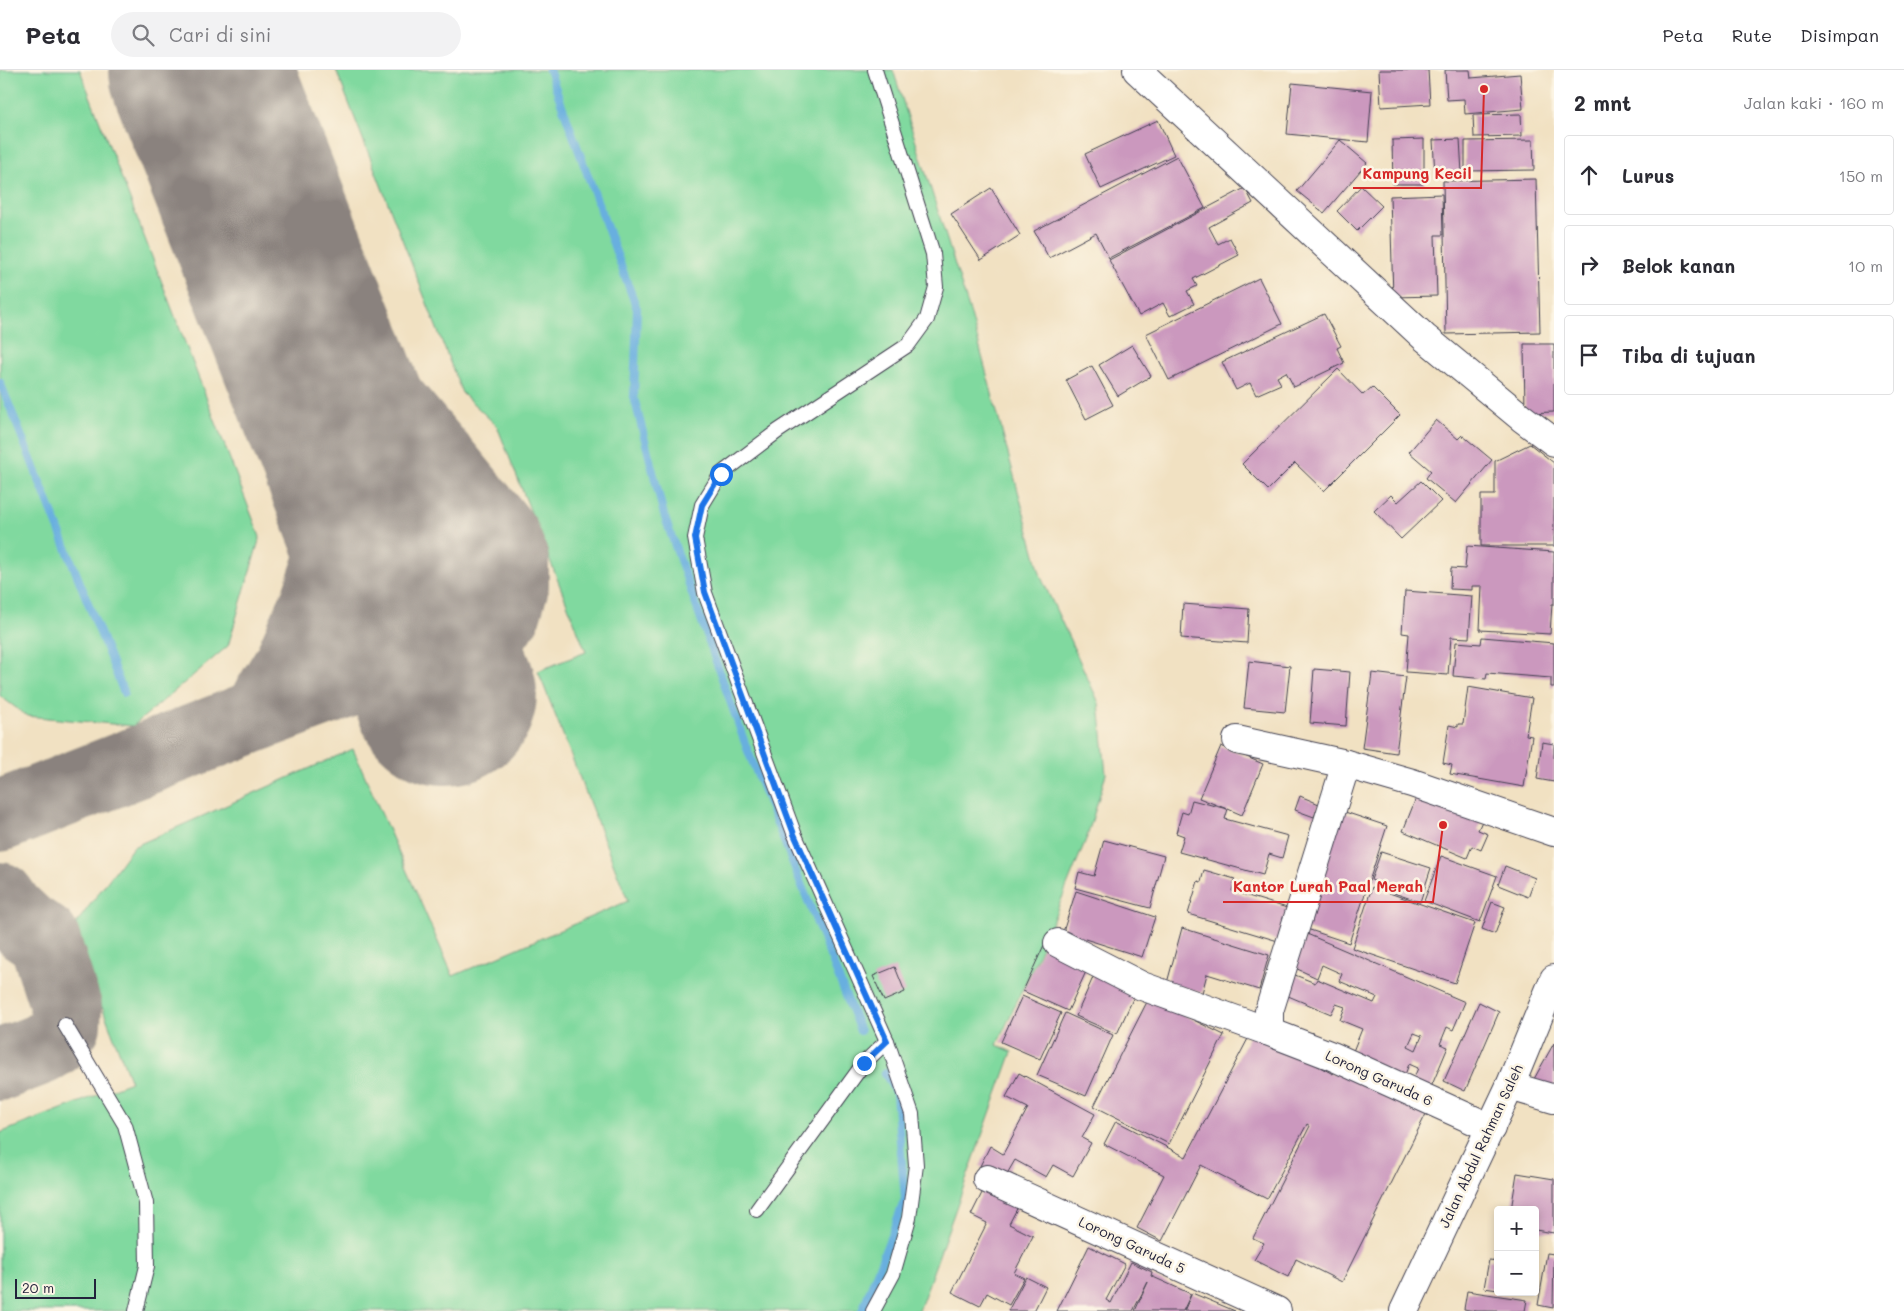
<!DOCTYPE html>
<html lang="id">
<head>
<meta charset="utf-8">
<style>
	:root { --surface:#fff; --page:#f2f2f3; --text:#2b2b33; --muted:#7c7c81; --line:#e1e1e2 }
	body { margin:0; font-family:Mali,sans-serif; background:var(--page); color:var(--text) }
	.controls { position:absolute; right:15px; bottom:15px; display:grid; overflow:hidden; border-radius:5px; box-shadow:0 2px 8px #0003 }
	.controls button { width:45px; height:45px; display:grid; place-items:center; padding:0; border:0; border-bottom:1px solid var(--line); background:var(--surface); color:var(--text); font:25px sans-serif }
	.scale { position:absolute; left:15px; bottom:12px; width:81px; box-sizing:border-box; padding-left:5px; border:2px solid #22223b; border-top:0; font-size:14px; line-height:18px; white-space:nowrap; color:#22223b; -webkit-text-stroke:4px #fcf5e5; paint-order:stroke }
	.stop { position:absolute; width:15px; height:15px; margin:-11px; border:4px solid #1a73e8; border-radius:50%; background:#fff }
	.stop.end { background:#1a73e8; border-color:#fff; box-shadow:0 1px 5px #0008 }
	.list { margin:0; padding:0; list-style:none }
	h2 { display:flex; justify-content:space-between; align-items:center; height:65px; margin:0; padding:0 20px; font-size:21px }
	h2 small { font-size:16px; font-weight:400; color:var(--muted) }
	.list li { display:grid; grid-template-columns:32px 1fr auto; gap:15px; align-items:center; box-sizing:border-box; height:80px; margin:0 10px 10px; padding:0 10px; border:1px solid var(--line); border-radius:5px }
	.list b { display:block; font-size:19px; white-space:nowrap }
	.list em { font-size:16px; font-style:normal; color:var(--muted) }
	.icon { flex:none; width:28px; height:28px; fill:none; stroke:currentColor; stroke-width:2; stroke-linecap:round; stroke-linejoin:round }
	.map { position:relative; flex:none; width:1554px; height:1241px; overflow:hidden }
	header { display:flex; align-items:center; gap:30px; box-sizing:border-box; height:70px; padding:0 25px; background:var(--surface); border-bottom:1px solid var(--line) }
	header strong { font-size:24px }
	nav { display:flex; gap:28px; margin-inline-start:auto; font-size:18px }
	.search { width:350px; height:45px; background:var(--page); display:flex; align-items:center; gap:12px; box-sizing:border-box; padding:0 18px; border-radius:28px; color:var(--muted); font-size:19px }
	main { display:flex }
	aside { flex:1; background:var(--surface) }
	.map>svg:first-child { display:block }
	.green { fill:#80d99f; stroke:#517e6d }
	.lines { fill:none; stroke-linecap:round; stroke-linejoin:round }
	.stream { stroke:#68afdf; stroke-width:8 }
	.taxiway { stroke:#8a827e; stroke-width:72 }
	.runway { stroke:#8a827e; stroke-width:182 }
	.building { fill:#cb98be; fill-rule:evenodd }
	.service-casing { stroke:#413f4f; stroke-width:16 }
	.minor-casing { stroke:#413f4f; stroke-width:30 }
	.primary-casing { stroke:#413f4f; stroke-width:30 }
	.service { stroke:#fff; stroke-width:14 }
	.minor { stroke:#fff; stroke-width:28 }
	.primary { stroke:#fff; stroke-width:28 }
	.route { stroke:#1a73e8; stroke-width:6 }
	.labels { text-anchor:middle; stroke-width:5; stroke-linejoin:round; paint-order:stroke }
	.street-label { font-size:14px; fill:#22223b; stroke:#fcf5e5 }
	.leader { fill:none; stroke:#d62828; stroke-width:2 }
	.callout-dot { fill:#d62828; stroke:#fcf5e5; stroke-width:2 }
	.callout-label { font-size:15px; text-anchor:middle; font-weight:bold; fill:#d62828; stroke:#fcf5e5; stroke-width:5; stroke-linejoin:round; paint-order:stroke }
</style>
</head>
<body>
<header>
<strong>Peta</strong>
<div class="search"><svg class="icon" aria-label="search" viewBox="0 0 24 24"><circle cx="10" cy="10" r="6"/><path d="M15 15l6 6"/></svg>Cari di sini</div>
<nav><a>Peta</a><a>Rute</a><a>Disimpan</a></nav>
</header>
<main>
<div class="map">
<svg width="1554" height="1241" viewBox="0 0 1554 1241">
	<rect width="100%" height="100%" fill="#fcf5e5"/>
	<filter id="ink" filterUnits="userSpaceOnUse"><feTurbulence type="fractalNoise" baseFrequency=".02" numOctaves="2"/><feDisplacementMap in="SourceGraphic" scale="10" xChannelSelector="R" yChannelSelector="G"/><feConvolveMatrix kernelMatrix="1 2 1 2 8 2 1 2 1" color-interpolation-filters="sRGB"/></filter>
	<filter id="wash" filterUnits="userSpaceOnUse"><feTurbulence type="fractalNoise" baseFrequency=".0096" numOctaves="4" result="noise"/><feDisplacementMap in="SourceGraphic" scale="20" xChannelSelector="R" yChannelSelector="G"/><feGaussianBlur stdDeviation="1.12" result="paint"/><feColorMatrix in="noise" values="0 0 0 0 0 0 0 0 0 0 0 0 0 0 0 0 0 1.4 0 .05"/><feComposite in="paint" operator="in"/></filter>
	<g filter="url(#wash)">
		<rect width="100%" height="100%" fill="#f1e1c2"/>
		<!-- green -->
		<g class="green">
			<polygon points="0,0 80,0 260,467 228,576 133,656 27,646 0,626"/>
			<polygon points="336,0 893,0 971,245 1041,507 1099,633 1106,704 1087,767 1042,877 997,975 1012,982 919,1241 0,1241 0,1063 131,1012 72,859 133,777 353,679 453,906 628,831 538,601 586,582 497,356 462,323"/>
		</g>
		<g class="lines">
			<!-- stream -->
			<g class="stream">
				<polyline points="549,0 637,239 634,327 664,445 746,676 860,961"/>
				<polyline points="0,312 124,623"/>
				<polyline points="862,1241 905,1129 896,1024 885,1003"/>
			</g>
			<!-- taxiway -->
			<g class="taxiway">
				<polyline points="200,0 295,218 449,399 504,466 513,489 513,516 505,543 491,563 471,577 433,591 416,589 391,581 370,569 354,550 342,521 341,500 346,480 363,450 369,429 364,401 334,341"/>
				<polyline points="258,645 289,594 316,533 335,477 337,466"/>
				<polyline points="0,746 258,645 352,610 433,591"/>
				<polyline points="0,828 9,841 26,857 44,869 66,937 65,955 55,970 41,979 0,995"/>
			</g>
			<!-- runway -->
			<polyline class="runway" points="200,0 446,624"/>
		</g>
		<g id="blocks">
			<!-- building -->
			<g class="building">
				<polygon points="1379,0 1428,0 1430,34 1381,37"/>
				<polygon points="1445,0 1470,0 1471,8 1520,4 1523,39 1465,44 1464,29 1447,30"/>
				<polygon points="1292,13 1372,21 1368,72 1287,64"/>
				<polygon points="1521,44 1522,66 1474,67 1473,45"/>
				<polygon points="1158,50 1174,85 1101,119 1085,84"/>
				<polygon points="1424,69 1424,114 1393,114 1392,70"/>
				<polygon points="1460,69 1462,103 1435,105 1433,70"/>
				<polygon points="1340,70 1367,93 1324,143 1297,121"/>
				<polygon points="1533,70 1534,100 1465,101 1465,71"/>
				<polygon points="1177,86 1205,138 1109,188 1096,163 1049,188 1034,161"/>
				<polygon points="1536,109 1540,262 1446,264 1443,111"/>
				<polygon points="1361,116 1382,136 1357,161 1337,141"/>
				<polygon points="991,118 1020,165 981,190 951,144"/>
				<polygon points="1245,118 1253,133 1209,157 1218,174 1230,168 1239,185 1193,209 1197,216 1187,221 1194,234 1170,246 1163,233 1139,246 1109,190"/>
				<polygon points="1442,124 1443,165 1435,165 1437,226 1393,227 1390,126"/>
				<polygon points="1259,208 1282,254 1169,310 1146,264"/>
				<polygon points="1324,244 1341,276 1337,278 1344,293 1294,317 1286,302 1277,307 1281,314 1256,325 1250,313 1236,320 1222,292"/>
				<polygon points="1524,274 1554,274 1554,342 1525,343"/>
				<polygon points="1132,275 1151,306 1118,326 1099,295"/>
				<polygon points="1092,296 1113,335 1086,349 1066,310"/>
				<polygon points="1338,299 1363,325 1372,317 1400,345 1324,421 1295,393 1268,420 1242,394"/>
				<polygon points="1436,350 1458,369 1462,365 1492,390 1456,433 1426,408 1431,401 1409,382"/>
				<polygon points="1530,374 1554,393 1554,476 1481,476 1481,425 1495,425 1495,391"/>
				<polygon points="1421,411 1441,431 1401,469 1374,441 1391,425 1398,432"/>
				<polygon points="1467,476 1554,482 1554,534 1552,534 1550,564 1480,560 1482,516 1472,516 1472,520 1450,519 1451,498 1465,499"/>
				<polygon points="1405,521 1472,526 1469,568 1451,567 1448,605 1406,602 1409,564 1402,563"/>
				<polygon points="1183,534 1249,539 1247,573 1181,568"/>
				<polygon points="1482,567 1554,573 1554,617 1551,617 1551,608 1487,603 1486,609 1453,606 1456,572 1481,574"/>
				<polygon points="1249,591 1290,596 1285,642 1244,638"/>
				<polygon points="1314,599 1350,602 1346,656 1310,653"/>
				<polygon points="1372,603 1406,607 1396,683 1362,678"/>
				<polygon points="1468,617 1532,628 1526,665 1532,666 1524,717 1450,704 1452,695 1443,693 1449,655 1458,657 1458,654 1463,654"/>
				<polygon points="1542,672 1554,674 1554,712 1537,709"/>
				<polygon points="1221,676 1263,694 1242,745 1228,739 1225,749 1288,766 1282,788 1269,784 1263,805 1179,782 1184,766 1176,763 1182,742 1188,744 1192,730 1227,739 1199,728"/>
				<polygon points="1418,723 1483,749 1478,760 1488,764 1481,780 1472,776 1467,788 1403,761"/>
				<polygon points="1300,726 1319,734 1314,747 1295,740"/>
				<polygon points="1342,741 1387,756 1349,873 1304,858"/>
				<polygon points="1104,770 1164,786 1150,838 1075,818 1079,802 1094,806"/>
				<polygon points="1381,782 1431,798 1420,832 1388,821 1390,816 1371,810"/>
				<polygon points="1441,786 1497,806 1480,852 1424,831"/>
				<polygon points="1505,796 1535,808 1528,827 1498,815"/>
				<polygon points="1204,800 1235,809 1232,821 1287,838 1278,871 1188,844 1198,811 1201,812"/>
				<polygon points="1372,817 1475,853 1455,913 1352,878"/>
				<polygon points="1076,821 1155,847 1142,887 1063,862"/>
				<polygon points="1492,832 1505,837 1495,864 1482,859"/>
				<polygon points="1182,858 1269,885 1259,920 1207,904 1202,923 1167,913"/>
				<path d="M 1307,864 L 1465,932 L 1453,960 L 1447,957 L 1440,974 L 1448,977 L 1429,1022 L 1411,1015 L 1418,998 L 1409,994 L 1402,1013 L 1349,991 L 1362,959 L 1340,950 L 1345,937 L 1336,934 L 1331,944 L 1281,923 L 1290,903 L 1315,913 L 1317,909 L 1374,933 L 1377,927 L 1339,911 L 1342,904 L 1322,895 L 1317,908 L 1293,897 ZM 1414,963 L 1422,966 L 1416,980 L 1408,976 Z"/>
				<polygon points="1044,875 1089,895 1068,941 1023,921"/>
				<polygon points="895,897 905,922 884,931 873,906"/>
				<polygon points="1095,903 1136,922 1117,964 1076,946"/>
				<polygon points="1022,926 1061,943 1040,989 1001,972"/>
				<polygon points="1149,928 1224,965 1169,1074 1094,1036"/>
				<polygon points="1479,932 1499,942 1465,1021 1444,1011"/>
				<polygon points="1065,943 1113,965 1086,1026 1037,1005"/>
				<polygon points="1252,961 1333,1004 1339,993 1429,1038 1342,1212 1296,1189 1288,1207 1254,1190 1264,1173 1253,1168 1310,1056 1307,1054 1267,1129 1201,1095 1162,1171 1137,1158 1164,1105 1104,1074 1116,1051 1186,1087"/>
				<polygon points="1554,973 1554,1020 1534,1009"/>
				<polygon points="1019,1003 1095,1044 1082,1068 1091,1073 1073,1106 1053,1095 1046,1107 1015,1090 1004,1109 980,1096 990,1076 1003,1084 1028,1038 1006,1027"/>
				<polygon points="1517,1103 1554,1109 1554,1163 1535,1160 1535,1140 1511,1140"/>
				<polygon points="987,1113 1021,1131 1009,1154 1033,1166 1014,1203 1024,1208 1009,1235 987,1223 980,1236 952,1222 987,1153 971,1145"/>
				<polygon points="1089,1176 1125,1194 1106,1230 1111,1233 1131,1192 1152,1202 1151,1206 1191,1224 1183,1241 1135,1241 1148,1212 1133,1241 1057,1241"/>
				<polygon points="1547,1183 1554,1184 1553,1238 1538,1235"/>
				<polygon points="1489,1190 1498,1191 1498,1220 1484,1218"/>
				<polygon points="1026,1207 1046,1217 1034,1241 1008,1241"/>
				<polygon points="1467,1221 1527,1230 1525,1241 1475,1241 1464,1239"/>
				<polygon points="1192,1223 1235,1241 1184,1241"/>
			</g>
		</g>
	</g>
	<g filter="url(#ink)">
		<use href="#blocks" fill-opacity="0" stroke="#413f4f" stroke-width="1"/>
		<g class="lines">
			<defs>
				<g id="service">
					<polyline points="65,955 125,1055 146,1133 147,1196 136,1241"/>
					<polyline points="757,1140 864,993 887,971"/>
					<polyline points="873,1241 893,1204 909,1148 916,1095 912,1044 887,971 794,763 705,523 695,468 702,435 721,404 778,361 908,275 927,249 936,217 933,184 875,0"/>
				</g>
				<g id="minor">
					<polyline points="1137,0 1424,267 1522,348 1554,372"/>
					<polyline points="1237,670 1346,694 1412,713 1554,762"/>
					<polyline points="1346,694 1269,941 1269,958 1267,961 1332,986 1491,1058"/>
					<polyline points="1058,873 1142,916 1267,961"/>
					<polyline points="1510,1016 1554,1029"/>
					<polyline points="987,1109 1277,1241"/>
				</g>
				<polyline id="primary" points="1404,1241 1510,1016 1554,909"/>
			</defs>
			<!-- service casing -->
			<use href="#service" class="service-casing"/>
			<!-- minor casing -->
			<use href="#minor" class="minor-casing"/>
			<!-- primary casing -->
			<use href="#primary" class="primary-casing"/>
			<!-- service -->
			<use href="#service" class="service"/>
			<!-- minor -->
			<use href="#minor" class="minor"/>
			<!-- primary -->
			<use href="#primary" class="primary"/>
		</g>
	</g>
	<g class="lines" filter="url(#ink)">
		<!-- route -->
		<polyline class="route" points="721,404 702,435 695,468 705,522 794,764 887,971 864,993"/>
	</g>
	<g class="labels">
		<!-- street labels -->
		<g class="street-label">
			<text transform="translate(1379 1008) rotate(24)" y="5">Lorong Garuda 6</text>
			<text transform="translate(1481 1076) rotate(-65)" y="5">Jalan Abdul Rahman Saleh</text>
			<text transform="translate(1132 1175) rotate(25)" y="5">Lorong Garuda 5</text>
		</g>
	</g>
	<!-- callouts -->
	<path class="leader" d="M1484 19L1481 118H1353M1443 755L1433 832H1223"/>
	<g class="callout-dot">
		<circle cx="1484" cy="19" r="5"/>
		<circle cx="1443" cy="755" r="5"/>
	</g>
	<g class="callout-label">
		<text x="1417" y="109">Kampung Kecil</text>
		<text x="1328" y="822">Kantor Lurah Paal Merah</text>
	</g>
</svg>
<div class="controls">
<button>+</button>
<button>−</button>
</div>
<div class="scale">20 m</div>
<div class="stop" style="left:721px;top:404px"></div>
<div class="stop end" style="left:864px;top:993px"></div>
</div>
<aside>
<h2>2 mnt<small>Jalan kaki · 160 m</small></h2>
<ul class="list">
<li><svg class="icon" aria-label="ahead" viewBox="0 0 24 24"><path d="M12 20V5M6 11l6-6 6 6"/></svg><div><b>Lurus</b></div><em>150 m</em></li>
<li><svg class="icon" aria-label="right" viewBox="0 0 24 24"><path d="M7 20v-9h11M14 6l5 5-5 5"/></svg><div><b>Belok kanan</b></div><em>10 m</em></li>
<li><svg class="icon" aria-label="arrive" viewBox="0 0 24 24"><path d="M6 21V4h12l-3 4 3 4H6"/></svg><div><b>Tiba di tujuan</b></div></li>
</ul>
</aside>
</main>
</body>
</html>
